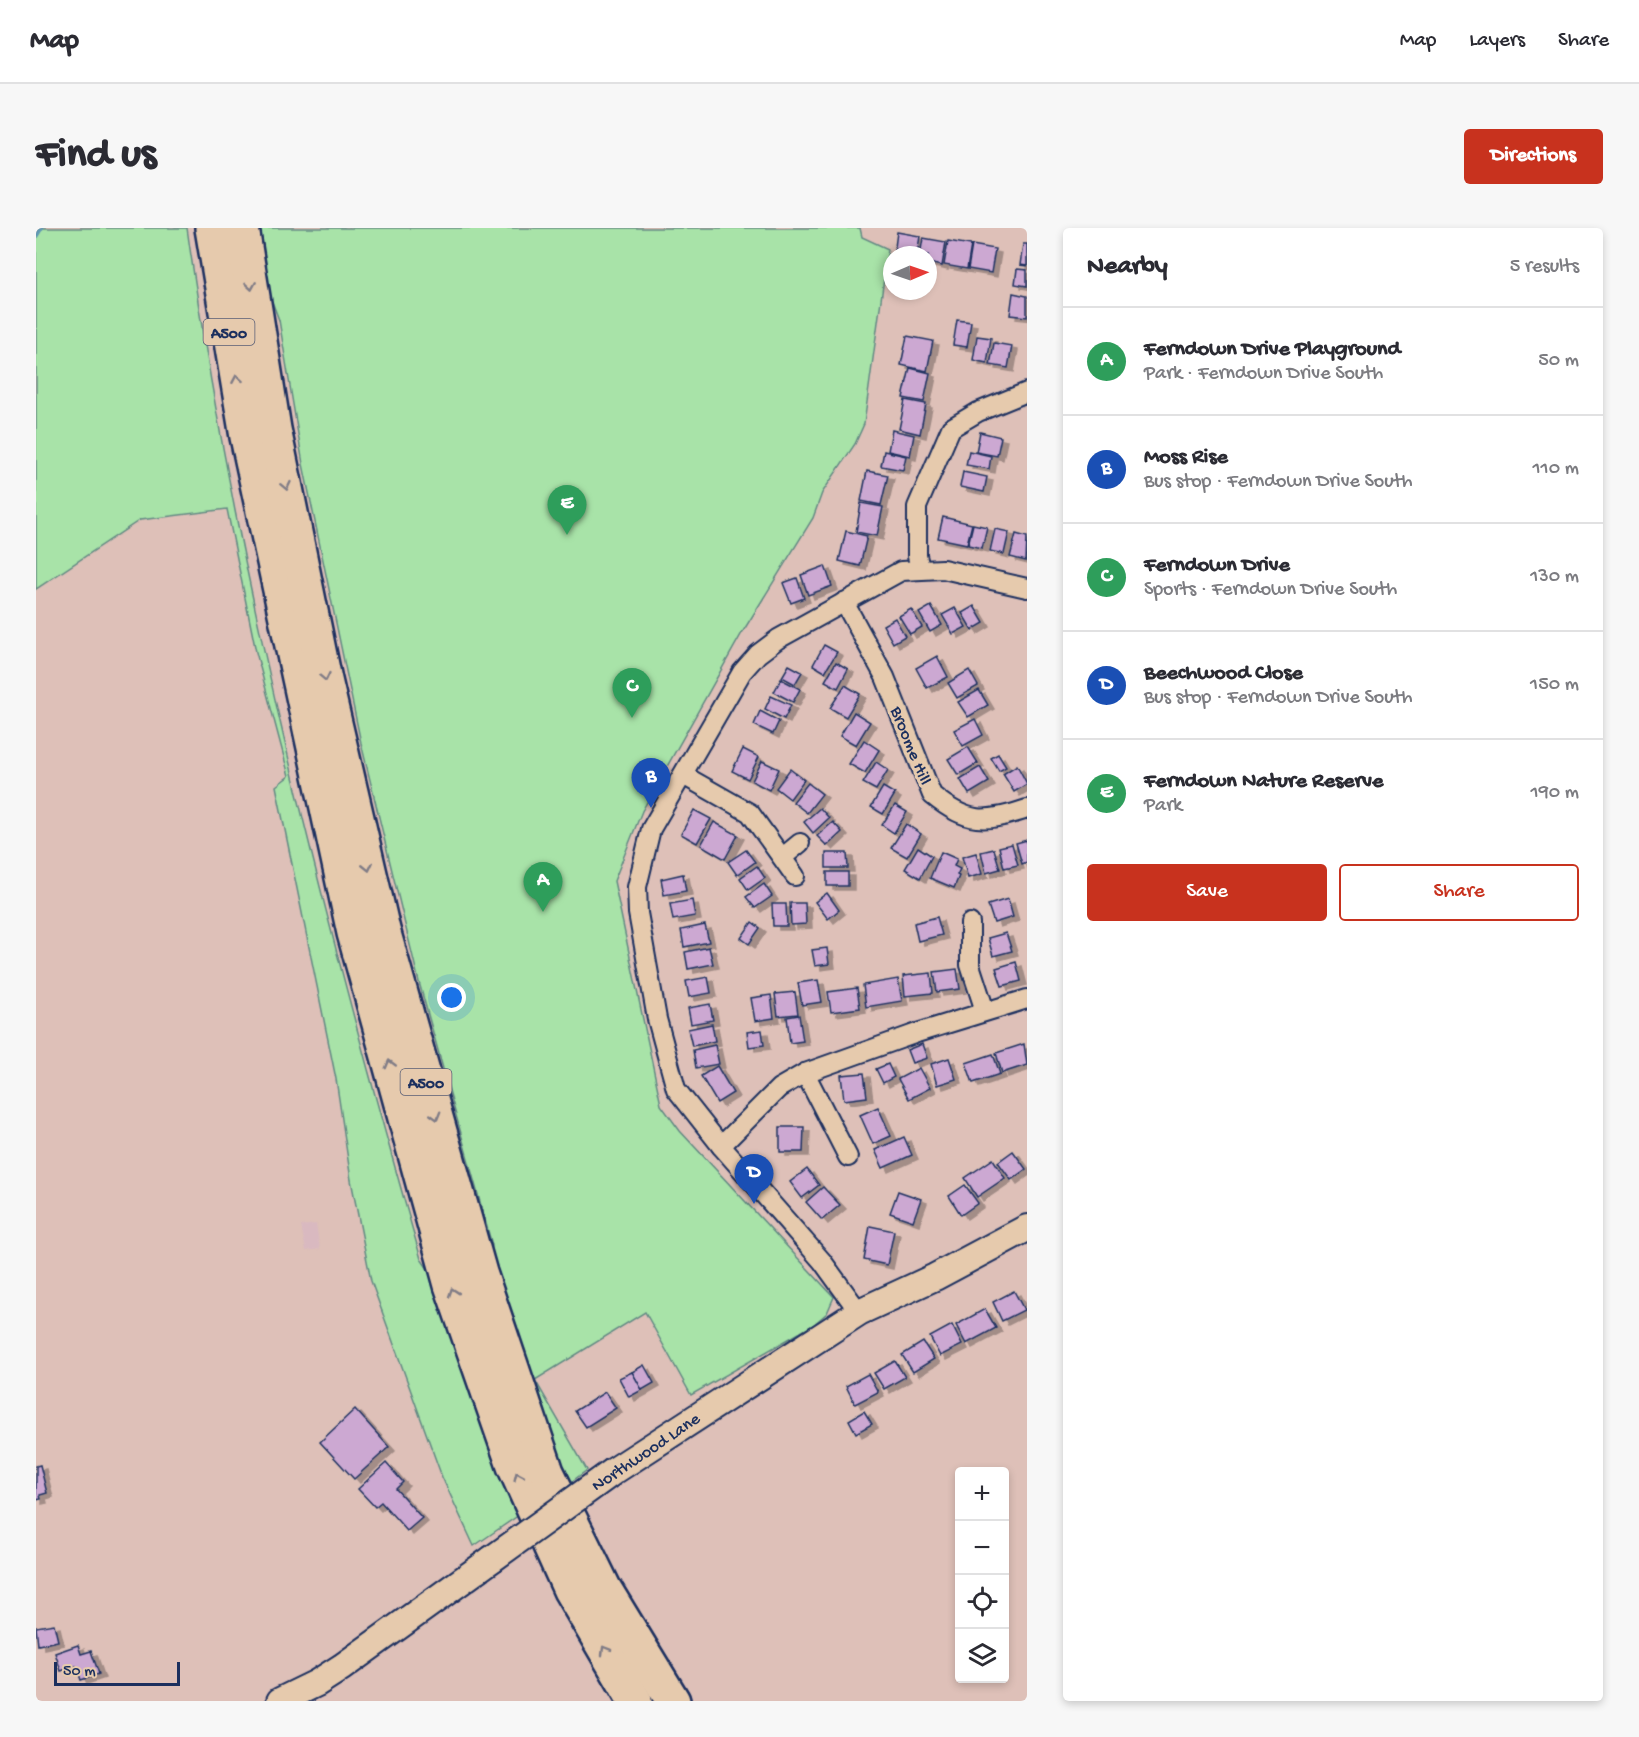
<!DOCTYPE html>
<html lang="en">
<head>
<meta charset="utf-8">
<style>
	:root { --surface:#fff; --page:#f7f7f7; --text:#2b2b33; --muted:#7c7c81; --line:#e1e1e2; --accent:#c8321e }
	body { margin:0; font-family:"Gochi Hand",sans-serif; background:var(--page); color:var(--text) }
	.controls { position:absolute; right:18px; bottom:18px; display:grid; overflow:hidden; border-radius:6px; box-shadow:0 3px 9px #0003 }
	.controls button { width:54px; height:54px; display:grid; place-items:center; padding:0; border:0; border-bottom:2px solid var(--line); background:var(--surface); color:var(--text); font:30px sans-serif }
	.compass { position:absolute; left:847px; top:18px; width:54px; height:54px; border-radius:50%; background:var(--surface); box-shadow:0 3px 9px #0003; rotate:88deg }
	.scale { position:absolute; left:18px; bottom:15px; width:126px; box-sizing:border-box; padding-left:6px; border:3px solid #1b2f5e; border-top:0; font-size:16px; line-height:21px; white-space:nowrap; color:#1b2f5e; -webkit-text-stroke:4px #e6caad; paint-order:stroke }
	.you { position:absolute; left:416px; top:770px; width:21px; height:21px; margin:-15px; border:4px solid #fff; border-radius:50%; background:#1a73e8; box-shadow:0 0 0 9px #1a73e833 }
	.badge { display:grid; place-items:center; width:39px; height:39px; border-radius:50%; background:var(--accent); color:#fff; font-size:20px; font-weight:700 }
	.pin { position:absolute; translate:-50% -50px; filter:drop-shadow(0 2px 3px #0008) }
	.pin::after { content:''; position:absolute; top:32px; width:21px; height:18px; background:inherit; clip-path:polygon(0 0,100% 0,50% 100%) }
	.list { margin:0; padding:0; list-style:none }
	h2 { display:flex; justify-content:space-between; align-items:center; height:78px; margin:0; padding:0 24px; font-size:26px }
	h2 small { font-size:20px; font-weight:400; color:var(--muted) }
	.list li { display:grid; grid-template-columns:39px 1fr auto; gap:18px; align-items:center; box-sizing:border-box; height:108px; padding:0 24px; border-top:2px solid var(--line) }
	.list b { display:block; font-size:22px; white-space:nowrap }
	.list p { margin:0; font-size:20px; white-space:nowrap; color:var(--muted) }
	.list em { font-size:20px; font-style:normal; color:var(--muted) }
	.actions { display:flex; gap:12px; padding:18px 24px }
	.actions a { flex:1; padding:14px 0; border:2px solid var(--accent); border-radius:6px; text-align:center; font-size:21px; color:var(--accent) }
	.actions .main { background:var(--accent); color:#fff }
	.icon { flex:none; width:33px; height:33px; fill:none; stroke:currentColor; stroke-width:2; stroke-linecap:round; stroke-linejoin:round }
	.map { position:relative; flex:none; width:991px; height:1473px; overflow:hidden; border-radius:6px }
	header { display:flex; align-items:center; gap:36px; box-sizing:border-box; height:84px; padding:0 30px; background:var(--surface); border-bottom:2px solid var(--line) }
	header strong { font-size:28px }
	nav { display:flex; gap:33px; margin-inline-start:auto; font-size:21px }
	.intro { display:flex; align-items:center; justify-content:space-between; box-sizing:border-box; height:144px; padding:0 36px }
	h1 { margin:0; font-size:42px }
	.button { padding:15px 27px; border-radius:6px; background:var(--accent); color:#fff; font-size:21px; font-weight:700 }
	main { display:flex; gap:36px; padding:0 36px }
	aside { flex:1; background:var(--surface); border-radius:6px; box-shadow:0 3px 9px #0003 }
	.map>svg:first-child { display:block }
	.built { fill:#d9b9c0 }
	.green { fill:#a8e3a8; stroke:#628983; stroke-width:1.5 }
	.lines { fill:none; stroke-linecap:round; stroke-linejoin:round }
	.stream { stroke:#6098b3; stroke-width:5 }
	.building { fill:#cca8d2; stroke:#1b2f5e; stroke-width:1.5; filter:url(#shadow) }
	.street-casing { stroke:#1b2f5e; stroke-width:22 }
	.secondary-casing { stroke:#1b2f5e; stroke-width:30 }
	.highway-casing { stroke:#1b2f5e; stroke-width:38 }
	.street { stroke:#e6caad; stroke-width:18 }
	.secondary { stroke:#e6caad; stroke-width:26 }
	.highway { stroke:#e6caad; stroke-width:33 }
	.secondary-bridge-casing { stroke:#1b2f5e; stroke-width:30; stroke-linecap:butt }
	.secondary-bridge { stroke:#e6caad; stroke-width:26 }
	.oneway { stroke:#807c86 }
	.labels { text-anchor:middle; stroke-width:6; stroke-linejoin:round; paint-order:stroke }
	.shield { fill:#e6caad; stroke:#585e76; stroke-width:1.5 }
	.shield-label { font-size:16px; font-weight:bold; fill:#1b2f5e }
	.street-label { font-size:18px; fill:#1b2f5e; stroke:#e6caad }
</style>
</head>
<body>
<header>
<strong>Map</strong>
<nav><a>Map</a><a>Layers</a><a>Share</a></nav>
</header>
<div class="intro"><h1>Find us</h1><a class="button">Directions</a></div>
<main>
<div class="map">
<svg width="991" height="1473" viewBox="0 0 991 1473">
	<defs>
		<filter id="shadow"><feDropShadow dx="6" dy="4" stdDeviation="0" flood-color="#0004"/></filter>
	</defs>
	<rect width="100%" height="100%" fill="#dec0b8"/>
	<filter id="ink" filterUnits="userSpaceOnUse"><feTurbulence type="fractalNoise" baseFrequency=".0167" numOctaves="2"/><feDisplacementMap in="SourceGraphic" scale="12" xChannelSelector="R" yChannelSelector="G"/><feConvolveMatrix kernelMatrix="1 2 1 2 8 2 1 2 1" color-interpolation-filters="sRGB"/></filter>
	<g filter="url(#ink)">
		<!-- built -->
		<polygon class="built" points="280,996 284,1021 270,1023 265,998"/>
		<!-- green -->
		<g class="green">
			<path d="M 0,0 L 151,0 C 200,348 288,693 385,1031 L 401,1054 L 486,1285 L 438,1318 L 406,1249 L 335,1053 L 315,952 L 300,851 L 240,558 L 253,548 L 220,424 L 191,281 L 104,292 L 0,361 Z"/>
			<polygon points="220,0 824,0 826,9 852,21 828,196 819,216 786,265 777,290 706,405 606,583 578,653 625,877 644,903 798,1069 791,1085 777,1097 655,1167 609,1084 499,1152 551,1242 531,1257 453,1039 456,1017 383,754 325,515 267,236 243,92 224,42"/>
		</g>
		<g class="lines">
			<!-- stream -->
			<polyline class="stream" points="0,8 5,0"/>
		</g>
		<!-- building -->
		<g class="building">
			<polygon points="861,4 884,8 881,27 858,27"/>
			<polygon points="887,10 910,14 906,38 892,35 892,27 884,27"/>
			<polygon points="912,13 935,17 931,41 908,37"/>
			<polygon points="987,16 991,16 991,38 984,37"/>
			<polygon points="936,17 959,21 955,45 932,41"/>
			<polygon points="981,41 991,42 991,58 979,56"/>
			<polygon points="977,65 991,68 991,89 974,87"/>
			<polygon points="921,92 935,94 931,119 917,117"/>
			<polygon points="871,108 897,113 891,143 865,137"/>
			<polygon points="941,108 955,110 951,135 937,132"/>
			<polygon points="958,115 976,118 972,140 954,137"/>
			<polygon points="874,140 894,145 888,174 867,170"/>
			<polygon points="869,172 890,176 884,206 863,201"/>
			<polygon points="856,202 878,207 874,228 852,223"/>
			<polygon points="944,204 965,209 961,228 940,224"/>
			<polygon points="848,223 870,228 867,242 845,238"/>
			<polygon points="933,223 955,228 953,241 930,237"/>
			<polygon points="831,243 852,247 845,277 825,273"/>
			<polygon points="927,244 951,249 948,264 924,259"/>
			<polygon points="825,275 847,279 841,308 820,304"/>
			<polygon points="907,289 936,296 931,316 902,310"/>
			<polygon points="937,296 951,299 946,320 932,317"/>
			<polygon points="959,301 973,304 968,326 954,323"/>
			<polygon points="810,303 831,308 824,338 803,333"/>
			<polygon points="980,306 991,309 990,333 974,329"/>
			<polygon points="789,338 796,358 772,367 765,347"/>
			<polygon points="761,350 768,370 755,375 747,355"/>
			<polygon points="895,378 906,397 894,404 883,385"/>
			<polygon points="938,378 948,395 936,402 926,385"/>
			<polygon points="919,380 930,399 917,406 906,387"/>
			<polygon points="875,381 886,399 874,406 863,388"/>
			<polygon points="859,390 869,408 857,415 847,397"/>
			<polygon points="788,417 801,424 789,444 777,437"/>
			<polygon points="901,428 912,449 891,460 880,440"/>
			<polygon points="800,434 812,441 802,460 789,453"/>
			<polygon points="753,437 766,444 759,456 746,449"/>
			<polygon points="933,442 942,458 921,470 912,455"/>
			<polygon points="745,451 764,461 757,474 738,464"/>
			<polygon points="809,457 824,466 810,489 794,480"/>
			<polygon points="943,462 952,477 932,489 922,474"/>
			<polygon points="735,468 755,477 748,491 729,481"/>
			<polygon points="724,483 743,493 737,506 718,497"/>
			<polygon points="818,484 834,494 820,517 804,508"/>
			<polygon points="939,491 947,507 927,518 918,502"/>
			<polygon points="828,512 843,522 829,545 813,536"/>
			<polygon points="932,519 942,535 922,547 912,531"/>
			<polygon points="707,521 723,529 712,551 696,543"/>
			<polygon points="962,526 970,539 963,543 955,530"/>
			<polygon points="726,533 743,541 733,562 716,553"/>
			<polygon points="840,534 852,542 840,562 827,555"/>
			<polygon points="981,537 991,556 978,564 967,546"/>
			<polygon points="944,539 953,554 933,566 924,551"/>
			<polygon points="754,541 768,552 754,571 740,560"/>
			<polygon points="772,555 786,566 771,585 757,574"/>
			<polygon points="847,559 859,566 847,586 835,579"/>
			<polygon points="859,577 871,584 858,605 846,597"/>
			<polygon points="784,580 793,590 777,605 768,594"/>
			<polygon points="658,582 675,591 661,615 645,606"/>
			<polygon points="678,594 702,607 689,631 665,617"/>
			<polygon points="797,594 806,604 791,618 781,608"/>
			<polygon points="870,596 885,606 871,629 855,620"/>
			<polygon points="991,612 991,634 986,636 980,615"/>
			<polygon points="976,616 982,637 968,640 963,619"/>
			<polygon points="882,619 896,628 884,650 869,641"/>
			<polygon points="958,621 964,641 950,645 945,624"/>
			<polygon points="710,622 719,634 701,647 692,634"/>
			<polygon points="905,624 921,631 918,638 924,641 921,647 923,648 918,660 894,650"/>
			<polygon points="790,625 811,625 812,640 790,640"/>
			<polygon points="940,625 946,646 932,650 926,629"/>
			<polygon points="721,638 729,650 712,662 704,650"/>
			<rect x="791" y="644" width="21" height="14"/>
			<polygon points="647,646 650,663 628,667 625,651"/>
			<polygon points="728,656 736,668 719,680 710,669"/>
			<polygon points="791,665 803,682 792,691 779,674"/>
			<polygon points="972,671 977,689 958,695 952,677"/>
			<polygon points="656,672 659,688 637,692 634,676"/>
			<polygon points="754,675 769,675 770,696 755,697"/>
			<polygon points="736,676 750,676 751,698 737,698"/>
			<polygon points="901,689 906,707 882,713 878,695"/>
			<polygon points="716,694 724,700 713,716 705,710"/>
			<polygon points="669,697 673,714 648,719 645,702"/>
			<polygon points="970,705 976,723 957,728 952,710"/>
			<polygon points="673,719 677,736 652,741 649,724"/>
			<polygon points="791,720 793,736 779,738 776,722"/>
			<polygon points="980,734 985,753 966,758 960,740"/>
			<polygon points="921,741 924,761 901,764 898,744"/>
			<polygon points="895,745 897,765 869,768 867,748"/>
			<polygon points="672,749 675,765 653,769 650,753"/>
			<polygon points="862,751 866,773 830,779 827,757"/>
			<polygon points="782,752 786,774 766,777 762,755"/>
			<polygon points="821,760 824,780 795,784 792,764"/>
			<polygon points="759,764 762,786 742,788 739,766"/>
			<polygon points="735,767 738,790 719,793 715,770"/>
			<polygon points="674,776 677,792 655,796 652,780"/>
			<polygon points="763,787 767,813 754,815 751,789"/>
			<polygon points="676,796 679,813 656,818 652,801"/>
			<polygon points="726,802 728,817 713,819 711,804"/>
			<polygon points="886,816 891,830 876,835 871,822"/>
			<polygon points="988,816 991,837 966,845 960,825"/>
			<polygon points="679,817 683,836 660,840 657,822"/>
			<polygon points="957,826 964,846 937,855 930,835"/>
			<polygon points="913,830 920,851 901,857 895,836"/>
			<polygon points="852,836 858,849 847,855 840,841"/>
			<polygon points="681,838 697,865 681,875 665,848"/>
			<polygon points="883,840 894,860 873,871 862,851"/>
			<polygon points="828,845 831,869 808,872 805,847"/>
			<polygon points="842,879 855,908 837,916 824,887"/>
			<polygon points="744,899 768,899 767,924 744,924"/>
			<polygon points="868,909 876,927 847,940 839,922"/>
			<polygon points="977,923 990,941 975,952 962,934"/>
			<polygon points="957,931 969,950 941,969 929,950"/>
			<polygon points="771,941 783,957 766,970 754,954"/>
			<polygon points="929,957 942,975 925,987 913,968"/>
			<polygon points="787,959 804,977 786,992 770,974"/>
			<polygon points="862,963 885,971 877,993 854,985"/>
			<polygon points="834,998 858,1003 851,1037 828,1032"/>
			<polygon points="978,1063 988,1082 966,1093 957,1074"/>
			<polygon points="949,1081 960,1100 930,1116 920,1097"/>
			<polygon points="916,1097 926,1117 904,1128 894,1109"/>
			<polygon points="887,1114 898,1131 877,1144 866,1127"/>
			<polygon points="859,1133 869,1149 848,1161 838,1145"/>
			<polygon points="608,1137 618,1155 606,1162 596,1144"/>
			<polygon points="596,1144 606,1162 593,1169 583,1150"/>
			<polygon points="832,1146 842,1164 819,1176 810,1158"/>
			<polygon points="569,1164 580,1180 550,1199 539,1183"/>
			<polygon points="319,1181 353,1219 318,1251 284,1214"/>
			<polygon points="828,1183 836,1196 820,1205 813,1192"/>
			<polygon points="350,1235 367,1254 360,1261 386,1290 371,1303 345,1274 339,1279 322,1261"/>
			<polygon points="4,1237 11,1265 4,1267 5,1271 0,1272 0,1238"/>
			<polygon points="18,1396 22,1413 2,1417 0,1399"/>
			<polygon points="42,1417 45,1426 55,1423 63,1446 45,1452 40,1438 25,1443 19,1425"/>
		</g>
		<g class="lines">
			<defs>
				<g id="street">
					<polyline points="884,340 881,328 881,279 915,200 942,184 991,164"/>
					<path d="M 808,374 L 849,449 L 896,567 C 931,596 949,595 991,581"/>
					<polyline points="647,547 714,585 759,648"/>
					<polyline points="747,629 764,615"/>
					<polyline points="934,695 934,737 949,783"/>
					<polyline points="769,845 812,929"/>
					<polyline points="685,918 743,860 769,845 881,805 991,771"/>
					<polyline points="823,1084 786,1033 685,918 640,861 621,791 602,685 601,659 615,601 706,444 722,426 742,411 865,343 907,341 991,360"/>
				</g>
				<g id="secondary">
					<polyline points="578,1243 823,1084 899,1049 991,1000"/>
					<polyline points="244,1473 281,1455 306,1439 456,1331"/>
				</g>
				<g id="highway">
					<polyline points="176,0 211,209 318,705 415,1057 478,1238 534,1362 599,1473"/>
					<polyline points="206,0 238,201 289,452 347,702 444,1045 511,1244 568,1360 637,1473"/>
				</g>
			</defs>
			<!-- street casing -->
			<use href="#street" class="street-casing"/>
			<!-- secondary casing -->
			<use href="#secondary" class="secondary-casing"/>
			<!-- highway casing -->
			<use href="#highway" class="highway-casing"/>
			<!-- street -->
			<use href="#street" class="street"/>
			<!-- secondary -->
			<use href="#secondary" class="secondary"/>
			<!-- highway -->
			<use href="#highway" class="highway"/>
			<defs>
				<polyline id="secondary-bridge" points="456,1331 578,1243"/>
			</defs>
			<!-- secondary-bridge casing -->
			<use href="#secondary-bridge" class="secondary-bridge-casing"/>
			<!-- secondary-bridge -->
			<use href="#secondary-bridge" class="secondary-bridge"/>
		</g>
		<!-- one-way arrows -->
		<defs><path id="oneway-chevron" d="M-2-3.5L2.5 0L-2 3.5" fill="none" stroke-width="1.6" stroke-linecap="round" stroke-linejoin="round" transform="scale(1.5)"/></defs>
		<g class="oneway">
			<use href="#oneway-chevron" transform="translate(215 58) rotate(81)"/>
			<use href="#oneway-chevron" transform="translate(201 151) rotate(-100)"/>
			<use href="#oneway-chevron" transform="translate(250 258) rotate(78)"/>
			<use href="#oneway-chevron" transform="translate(289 449) rotate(78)"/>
			<use href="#oneway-chevron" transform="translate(332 639) rotate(77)"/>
			<use href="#oneway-chevron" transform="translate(354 836) rotate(-105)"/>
			<use href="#oneway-chevron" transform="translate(400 888) rotate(74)"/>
			<use href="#oneway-chevron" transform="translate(417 1064) rotate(-109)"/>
			<use href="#oneway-chevron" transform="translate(482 1248) rotate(-114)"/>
			<use href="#oneway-chevron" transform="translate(569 1422) rotate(-120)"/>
		</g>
	</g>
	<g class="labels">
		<!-- shield labels -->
		<g class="shield">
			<rect x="167.5" y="91" width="51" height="26" rx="4.5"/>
			<rect x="364.5" y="841" width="51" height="26" rx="4.5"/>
		</g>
		<g class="shield-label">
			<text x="193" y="110">A500</text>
			<text x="390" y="860">A500</text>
		</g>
		<!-- street labels -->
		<g class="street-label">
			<text transform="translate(876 517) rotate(68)" y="6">Broome Hill</text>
			<text transform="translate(609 1223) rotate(-34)" y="6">Northwood Lane</text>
		</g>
	</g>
</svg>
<div class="controls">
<button>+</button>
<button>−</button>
<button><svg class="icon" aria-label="locate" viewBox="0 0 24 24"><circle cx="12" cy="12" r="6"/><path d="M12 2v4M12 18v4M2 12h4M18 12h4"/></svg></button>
<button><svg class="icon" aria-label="layers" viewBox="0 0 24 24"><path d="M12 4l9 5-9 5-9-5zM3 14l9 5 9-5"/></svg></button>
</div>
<svg class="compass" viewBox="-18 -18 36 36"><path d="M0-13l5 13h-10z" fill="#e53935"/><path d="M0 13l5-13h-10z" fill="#7c7c81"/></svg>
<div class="scale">50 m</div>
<div class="you"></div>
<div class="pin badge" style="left:507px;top:684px;background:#2e9e5b">A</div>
<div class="pin badge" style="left:615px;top:580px;background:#1a4fb4">B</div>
<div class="pin badge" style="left:596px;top:490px;background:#2e9e5b">C</div>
<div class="pin badge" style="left:718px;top:976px;background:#1a4fb4">D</div>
<div class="pin badge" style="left:531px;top:307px;background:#2e9e5b">E</div>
</div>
<aside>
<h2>Nearby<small>5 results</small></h2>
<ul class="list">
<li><span class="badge" style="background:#2e9e5b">A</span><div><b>Ferndown Drive Playground</b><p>Park · Ferndown Drive South</p></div><em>50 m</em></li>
<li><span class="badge" style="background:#1a4fb4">B</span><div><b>Moss Rise</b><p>Bus stop · Ferndown Drive South</p></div><em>110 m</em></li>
<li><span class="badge" style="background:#2e9e5b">C</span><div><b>Ferndown Drive</b><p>Sports · Ferndown Drive South</p></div><em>130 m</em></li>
<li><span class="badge" style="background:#1a4fb4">D</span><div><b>Beechwood Close</b><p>Bus stop · Ferndown Drive South</p></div><em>150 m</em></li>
<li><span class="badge" style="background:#2e9e5b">E</span><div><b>Ferndown Nature Reserve</b><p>Park</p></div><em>190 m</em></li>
</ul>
<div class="actions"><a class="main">Save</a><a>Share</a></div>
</aside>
</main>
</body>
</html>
